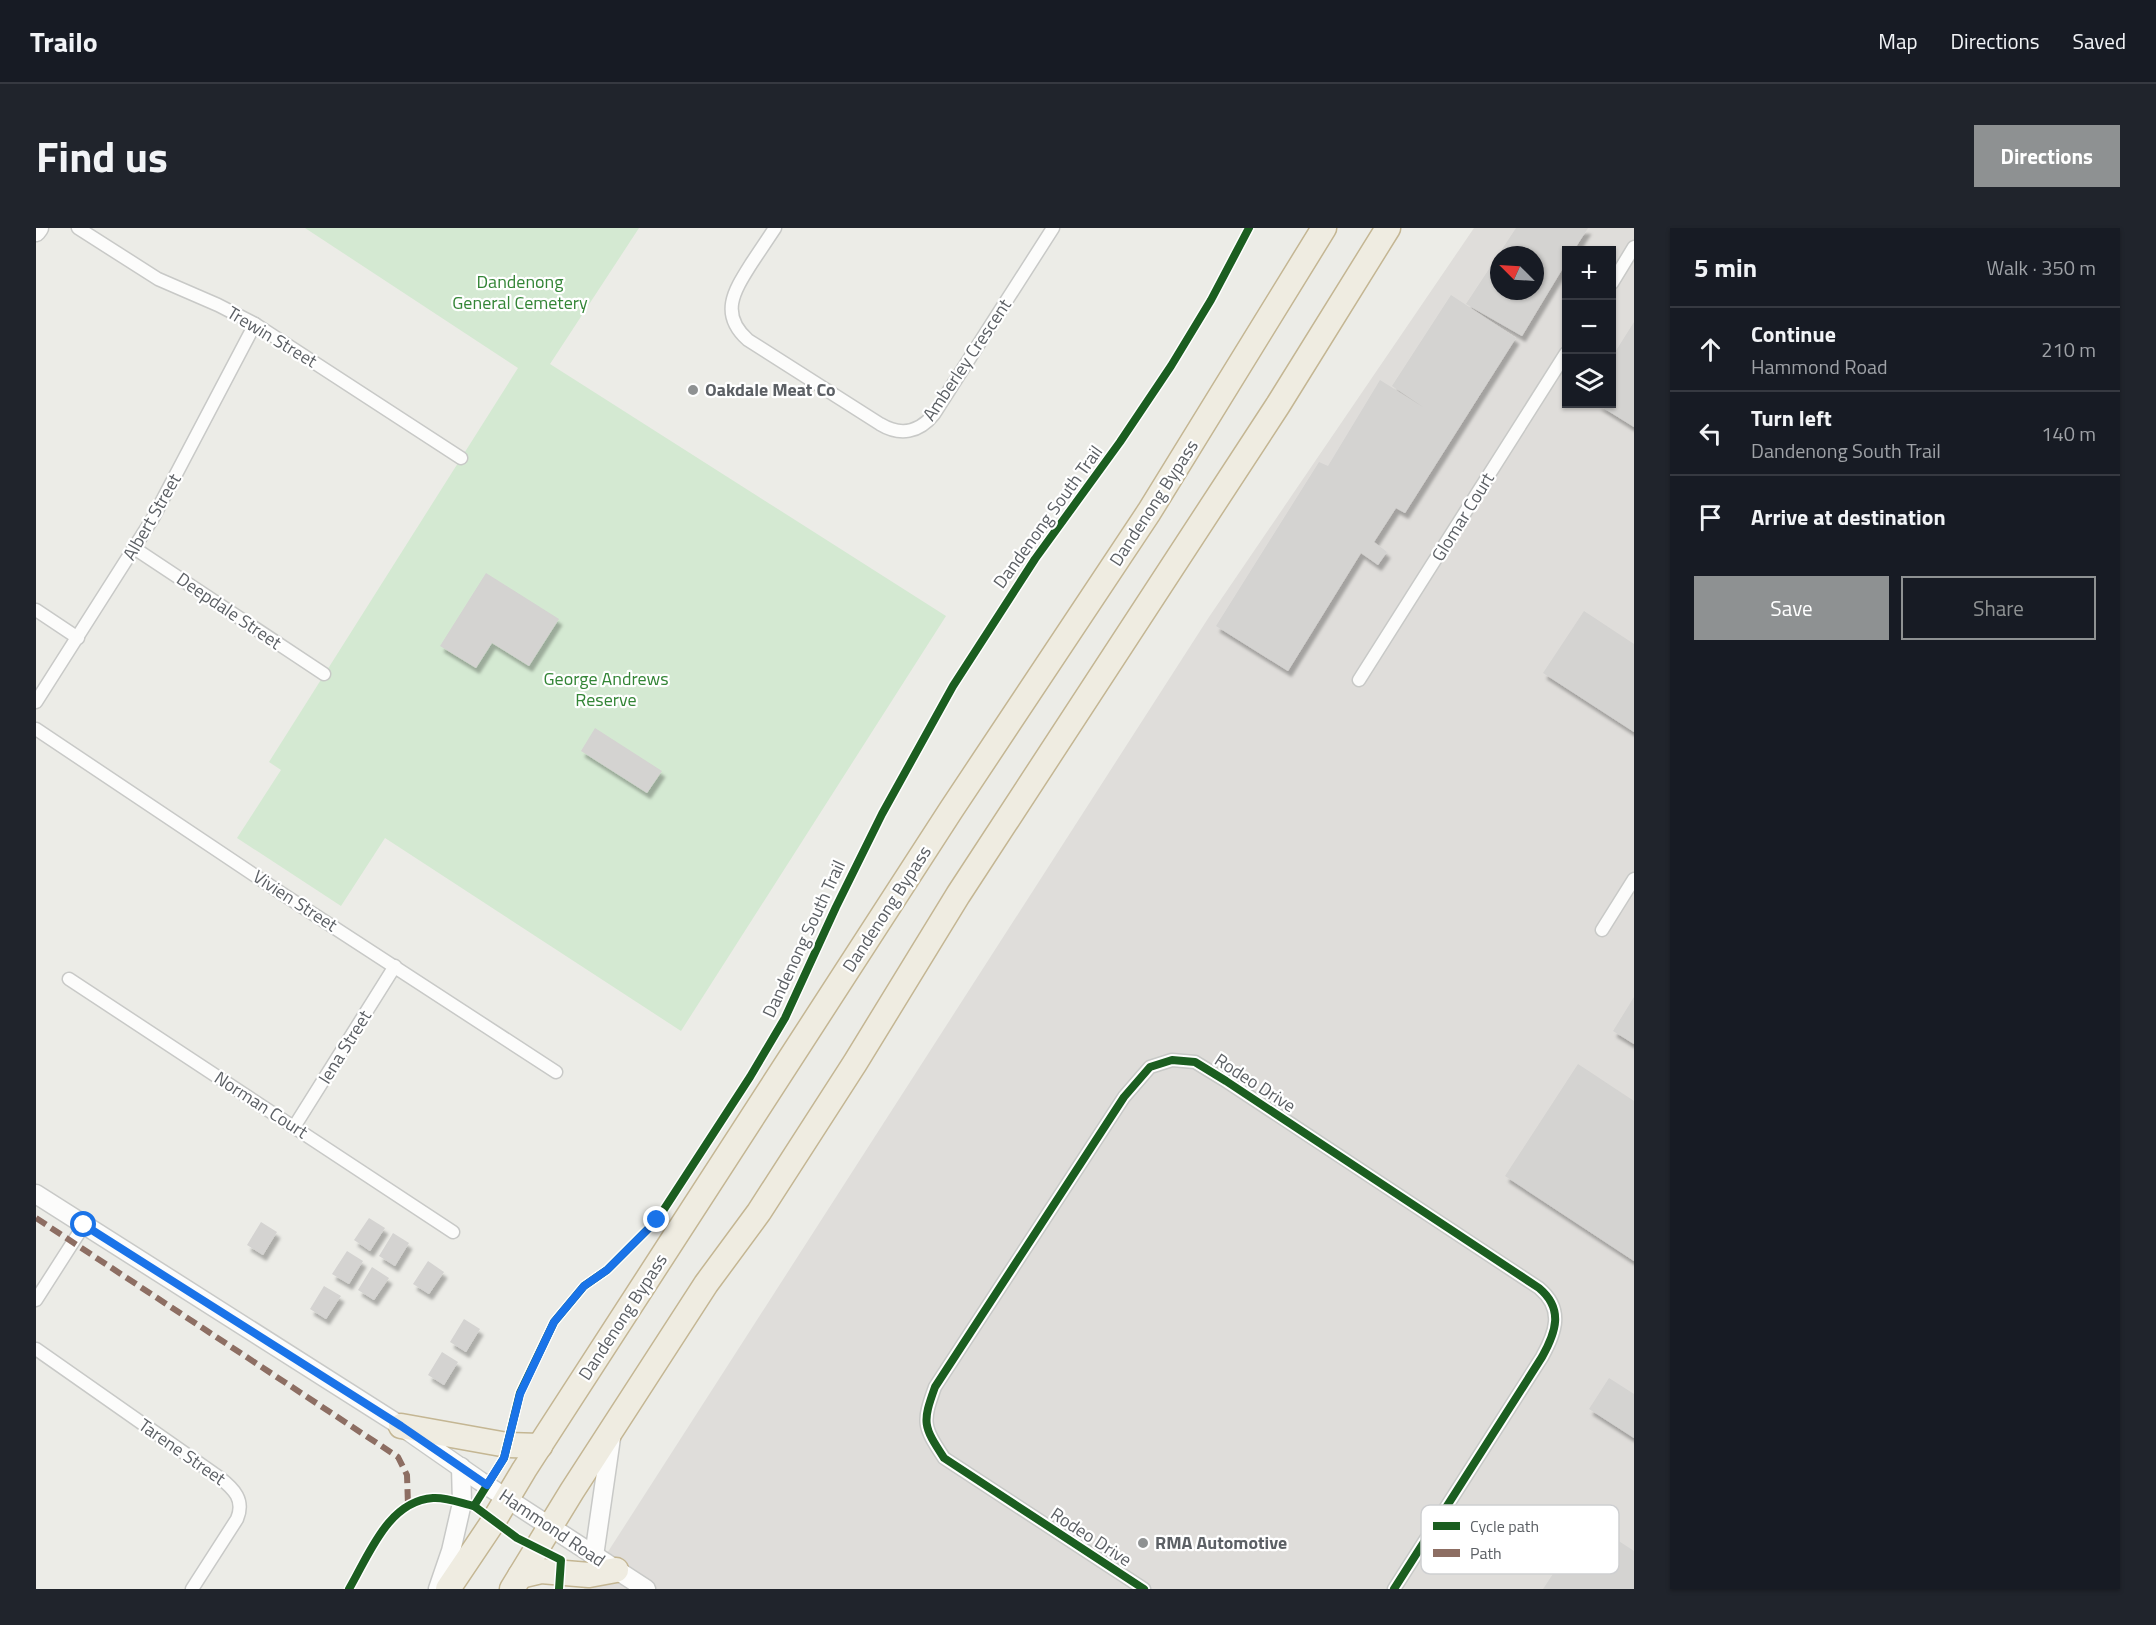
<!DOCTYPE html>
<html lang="en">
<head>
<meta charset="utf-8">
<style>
	:root { --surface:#171b24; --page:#20242c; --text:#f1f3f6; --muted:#9ea1a6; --line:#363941; --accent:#8e9192 }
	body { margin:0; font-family:"Titillium Web",sans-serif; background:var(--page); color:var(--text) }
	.controls { position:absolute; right:18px; top:18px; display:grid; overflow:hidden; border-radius:0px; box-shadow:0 2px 4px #0004 }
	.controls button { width:54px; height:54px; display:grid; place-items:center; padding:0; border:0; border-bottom:2px solid var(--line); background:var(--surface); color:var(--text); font:30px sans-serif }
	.compass { position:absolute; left:1454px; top:18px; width:54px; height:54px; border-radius:50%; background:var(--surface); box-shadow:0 2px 4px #0004; rotate:294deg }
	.stop { position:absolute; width:18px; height:18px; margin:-14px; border:4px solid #1a73e8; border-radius:50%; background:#fff }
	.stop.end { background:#1a73e8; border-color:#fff; box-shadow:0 2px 6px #0008 }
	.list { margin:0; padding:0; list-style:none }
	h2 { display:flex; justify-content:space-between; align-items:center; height:78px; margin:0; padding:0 24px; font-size:26px }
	h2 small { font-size:20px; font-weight:400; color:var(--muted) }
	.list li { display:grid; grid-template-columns:39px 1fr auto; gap:18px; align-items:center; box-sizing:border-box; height:84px; padding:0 24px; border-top:2px solid var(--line) }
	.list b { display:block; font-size:22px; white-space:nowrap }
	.list p { margin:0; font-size:20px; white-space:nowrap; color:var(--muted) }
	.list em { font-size:20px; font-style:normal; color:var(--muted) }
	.actions { display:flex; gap:12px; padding:18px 24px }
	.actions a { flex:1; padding:14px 0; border:2px solid var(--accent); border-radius:0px; text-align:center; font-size:21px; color:var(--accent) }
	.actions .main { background:var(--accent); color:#fff }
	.icon { flex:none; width:33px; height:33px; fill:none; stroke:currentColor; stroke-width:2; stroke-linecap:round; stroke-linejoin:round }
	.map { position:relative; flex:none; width:1598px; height:1361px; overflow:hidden; border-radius:0px }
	header { display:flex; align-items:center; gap:36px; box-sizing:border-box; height:84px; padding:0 30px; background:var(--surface); border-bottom:2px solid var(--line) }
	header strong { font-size:28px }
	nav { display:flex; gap:33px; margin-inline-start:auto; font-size:21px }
	.intro { display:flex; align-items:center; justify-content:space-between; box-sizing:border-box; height:144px; padding:0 36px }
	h1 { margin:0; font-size:42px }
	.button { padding:15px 27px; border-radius:0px; background:var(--accent); color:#fff; font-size:21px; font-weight:700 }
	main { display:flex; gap:36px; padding:0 36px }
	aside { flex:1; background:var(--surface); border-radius:0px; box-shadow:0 2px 4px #0004 }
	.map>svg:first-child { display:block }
	.industrial { fill:#dfddda; fill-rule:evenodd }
	.green { fill:#d4e9d2 }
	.building { fill:#d4d3d1; fill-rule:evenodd; filter:url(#shadow) }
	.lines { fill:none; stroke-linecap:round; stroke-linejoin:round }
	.street-casing { stroke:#c8c9c7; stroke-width:15 }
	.secondary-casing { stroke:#c8c9c7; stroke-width:21 }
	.highway-casing { stroke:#c4b693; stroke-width:27 }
	.street { stroke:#fcfcfb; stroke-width:12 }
	.secondary { stroke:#fcfcfb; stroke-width:18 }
	.highway { stroke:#efece1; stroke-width:24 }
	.quiet { stroke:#8d6e63; stroke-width:6; stroke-dasharray:12 6; stroke-linecap:butt }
	.cycleway-casing { stroke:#fff; stroke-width:11 }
	.cycleway { stroke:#1b5e20; stroke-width:8 }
	.route { stroke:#1a73e8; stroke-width:8 }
	.poi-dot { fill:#8e9192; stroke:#fff; stroke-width:2 }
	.labels { text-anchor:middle; stroke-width:4.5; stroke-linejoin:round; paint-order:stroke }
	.park-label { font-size:18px; fill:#338536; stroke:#fff }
	.street-label { font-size:18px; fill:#5c6065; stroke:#fff }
	.poi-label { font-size:18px; font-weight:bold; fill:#5c6065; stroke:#fff; text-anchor:start }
	.key { fill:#fff; stroke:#cecfd1; stroke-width:1.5 }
	.key-label { font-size:16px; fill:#5c6065 }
</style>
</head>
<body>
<header>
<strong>Trailo</strong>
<nav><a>Map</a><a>Directions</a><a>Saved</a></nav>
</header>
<div class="intro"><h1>Find us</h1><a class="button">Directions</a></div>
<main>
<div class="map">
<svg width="1598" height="1361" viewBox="0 0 1598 1361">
	<defs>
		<filter id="shadow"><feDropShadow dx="3.5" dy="6" stdDeviation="1.5" flood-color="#0004"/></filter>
	</defs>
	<rect width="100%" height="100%" fill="#ecece7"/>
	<!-- industrial -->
	<path class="industrial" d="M 1438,0 L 1598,0 L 1598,1361 L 548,1361 L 1173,389 ZM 1530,22 L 1576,22 L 1576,176 L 1530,176 ZM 1463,27 L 1499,27 L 1499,63 L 1463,63 Z"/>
	<!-- green -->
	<polygon class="green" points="269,0 603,0 514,136 910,388 645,803 349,610 305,678 201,610 245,542 233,534 482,140"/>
	<!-- building -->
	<g class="building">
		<path d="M 1480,0 L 1552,0 L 1538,22 L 1530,22 L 1530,35 L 1486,108 L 1430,76 ZM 1463,27 L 1499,27 L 1499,63 L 1463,63 Z"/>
		<polygon points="1415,67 1480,110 1369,285 1360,280 1338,314 1351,324 1342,337 1325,325 1252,443 1180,398 1283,234 1292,238 1344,152 1387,179 1356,158"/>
		<polygon points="1598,94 1598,199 1561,176 1576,176 1576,129"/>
		<polygon points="450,345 523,391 493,438 456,415 440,440 404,418"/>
		<polygon points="1548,383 1598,416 1598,504 1507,445"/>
		<polygon points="559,500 626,543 611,565 545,523"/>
		<polygon points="1598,769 1598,816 1577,803"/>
		<polygon points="1542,836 1598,873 1598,1033 1469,948"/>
		<polygon points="333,990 349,1000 334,1023 318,1012"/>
		<polygon points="225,994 241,1004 227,1027 211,1017"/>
		<polygon points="357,1005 373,1015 359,1038 343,1028"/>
		<polygon points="311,1023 327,1033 313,1056 296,1046"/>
		<polygon points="392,1033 408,1044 393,1066 377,1056"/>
		<polygon points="336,1039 353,1050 338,1072 322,1062"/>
		<polygon points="288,1058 305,1068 290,1091 274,1081"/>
		<polygon points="428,1091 444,1101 430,1124 414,1114"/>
		<polygon points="406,1124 422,1134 408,1157 392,1147"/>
		<polygon points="1573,1150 1598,1166 1598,1210 1553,1181"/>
		<polygon points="1552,1293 1598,1323 1598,1361 1507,1361"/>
	</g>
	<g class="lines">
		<defs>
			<g id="street">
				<polyline points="42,0 122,51 182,77 219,96 425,230"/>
				<path d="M 739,0 C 731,12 723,24 715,36 C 698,63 683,86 712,112 L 844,196 C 864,208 883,205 898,186 L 1017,0"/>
				<polyline points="1576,55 1598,19"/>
				<polyline points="98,320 288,446"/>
				<polyline points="0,382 42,410"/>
				<polyline points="1323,452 1530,125"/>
				<polyline points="0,474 117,290 219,96"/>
				<polyline points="0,501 245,665 520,844"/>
				<polyline points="1566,702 1598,651"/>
				<polyline points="33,751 417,1004"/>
				<polyline points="258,899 359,738"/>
				<polyline points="0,1072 48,997"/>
				<path d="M 0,1121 L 184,1250 C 198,1261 209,1272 201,1291 L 156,1361"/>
				<path d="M 1108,1361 L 908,1230 C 887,1198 886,1195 899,1159 L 1088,869 L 1114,839 L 1136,832 L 1159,834 L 1190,853 L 1503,1060 C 1528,1081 1520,1104 1506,1129 L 1358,1361"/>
			</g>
			<g id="secondary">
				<polyline points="0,4 3,0"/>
				<polyline points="0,966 365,1198 444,1253 610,1361"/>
				<polyline points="558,1328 576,1203"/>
				<polyline points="402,1361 415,1323 426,1275 425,1239"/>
			</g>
			<g id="highway">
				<polyline points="365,1198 471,1217 504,1218"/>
				<polyline points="484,1348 505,1343 553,1347 580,1342"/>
				<polyline points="412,1361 457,1294 488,1242 915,582 1113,284 1288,0"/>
				<polyline points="476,1361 536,1263 670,1056 723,984 819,835 922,667 1242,177 1352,0"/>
			</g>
		</defs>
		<!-- street casing -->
		<use href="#street" class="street-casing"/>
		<!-- secondary casing -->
		<use href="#secondary" class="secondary-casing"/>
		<!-- highway casing -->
		<use href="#highway" class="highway-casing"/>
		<!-- street -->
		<use href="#street" class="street"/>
		<!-- secondary -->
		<use href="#secondary" class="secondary"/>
		<!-- highway -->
		<use href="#highway" class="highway"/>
		<!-- quiet -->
		<polyline class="quiet" points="0,990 362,1229 371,1247 372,1277"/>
		<defs>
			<g id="cycleway">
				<polyline points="438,1278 481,1310 525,1332 523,1361"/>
				<path d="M 313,1361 C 333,1327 352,1273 397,1270 C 410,1269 425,1275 438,1278 L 468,1230 L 484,1165 L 518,1094 L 548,1058 L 571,1042 L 621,992 L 714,849 L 749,790 L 800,679 L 846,586 L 917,458 L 999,331 L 1084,214 L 1135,138 L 1175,72 L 1213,0"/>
				<path d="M 1108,1361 L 908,1230 C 887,1198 886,1195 899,1159 L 1088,869 L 1114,839 L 1136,832 L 1159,834 L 1190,853 L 1503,1060 C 1528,1081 1520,1104 1506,1129 L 1358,1361"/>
			</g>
		</defs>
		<!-- cycleway casing -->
		<use href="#cycleway" class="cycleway-casing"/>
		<!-- cycleway -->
		<use href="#cycleway" class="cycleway"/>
	</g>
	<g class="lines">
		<!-- route -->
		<polyline class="route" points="48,997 365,1198 451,1257 468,1230 484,1166 518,1094 548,1058 571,1042 621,992"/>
	</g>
	<!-- markers -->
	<g class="poi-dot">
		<circle cx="657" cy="162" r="6"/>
		<circle cx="1107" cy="1315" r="6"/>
	</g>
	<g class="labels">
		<!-- park labels -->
		<g class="park-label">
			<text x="484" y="60">Dandenong<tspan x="484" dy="21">General Cemetery</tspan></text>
			<text x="570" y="457">George Andrews<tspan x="570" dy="21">Reserve</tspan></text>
		</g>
		<!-- street labels -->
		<g class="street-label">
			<text transform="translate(236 109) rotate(31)" y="6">Trewin Street</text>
			<text transform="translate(931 132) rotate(-56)" y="6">Amberley Crescent</text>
			<text transform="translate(1118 275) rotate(-57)" y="6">Dandenong Bypass</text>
			<text transform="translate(116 289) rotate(-60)" y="6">Albert Street</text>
			<text transform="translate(1012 289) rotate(-54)" y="6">Dandenong South Trail</text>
			<text transform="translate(1427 289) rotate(-58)" y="6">Glomar Court</text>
			<text transform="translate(193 383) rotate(34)" y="6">Deepdale Street</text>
			<text transform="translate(259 673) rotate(33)" y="6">Vivien Street</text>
			<text transform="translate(851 681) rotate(-57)" y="6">Dandenong Bypass</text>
			<text transform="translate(768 711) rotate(-65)" y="6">Dandenong South Trail</text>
			<text transform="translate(309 819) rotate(-58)" y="6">Iena Street</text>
			<text transform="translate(1219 855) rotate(33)" y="6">Rodeo Drive</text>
			<text transform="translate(225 877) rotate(33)" y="6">Norman Court</text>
			<text transform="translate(587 1089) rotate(-57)" y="6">Dandenong Bypass</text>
			<text transform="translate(146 1224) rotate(35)" y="6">Tarene Street</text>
			<text transform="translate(516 1300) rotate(34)" y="6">Hammond Road</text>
			<text transform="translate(1055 1309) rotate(33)" y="6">Rodeo Drive</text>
		</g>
		<!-- poi labels -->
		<g class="poi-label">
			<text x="669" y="168">Oakdale Meat Co</text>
			<text x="1119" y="1321">RMA Automotive</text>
		</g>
	</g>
	<!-- legend -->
	<rect x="1385" y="1277" width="198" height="69" rx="9" class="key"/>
	<rect x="1397" y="1294" width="27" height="8" fill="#1b5e20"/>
	<rect x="1397" y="1321" width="27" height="8" fill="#8d6e63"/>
	<g class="key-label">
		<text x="1434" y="1304">Cycle path</text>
		<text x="1434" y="1331">Path</text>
	</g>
</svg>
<div class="controls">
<button>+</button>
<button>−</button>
<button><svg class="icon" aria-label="layers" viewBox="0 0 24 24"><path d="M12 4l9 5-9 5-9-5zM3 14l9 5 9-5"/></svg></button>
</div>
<svg class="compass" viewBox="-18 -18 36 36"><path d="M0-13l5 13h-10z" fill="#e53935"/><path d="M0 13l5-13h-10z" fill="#9ea1a6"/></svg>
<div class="stop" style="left:48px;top:997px"></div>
<div class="stop end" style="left:621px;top:992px"></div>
</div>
<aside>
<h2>5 min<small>Walk · 350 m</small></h2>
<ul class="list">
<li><svg class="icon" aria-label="ahead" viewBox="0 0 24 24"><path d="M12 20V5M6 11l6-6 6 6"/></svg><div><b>Continue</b><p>Hammond Road</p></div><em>210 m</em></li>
<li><svg class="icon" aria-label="left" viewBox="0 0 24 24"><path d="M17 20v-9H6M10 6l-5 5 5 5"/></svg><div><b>Turn left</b><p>Dandenong South Trail</p></div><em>140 m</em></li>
<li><svg class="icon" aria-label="arrive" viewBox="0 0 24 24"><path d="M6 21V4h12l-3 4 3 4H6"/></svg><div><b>Arrive at destination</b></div></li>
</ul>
<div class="actions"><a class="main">Save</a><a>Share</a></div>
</aside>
</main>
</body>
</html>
